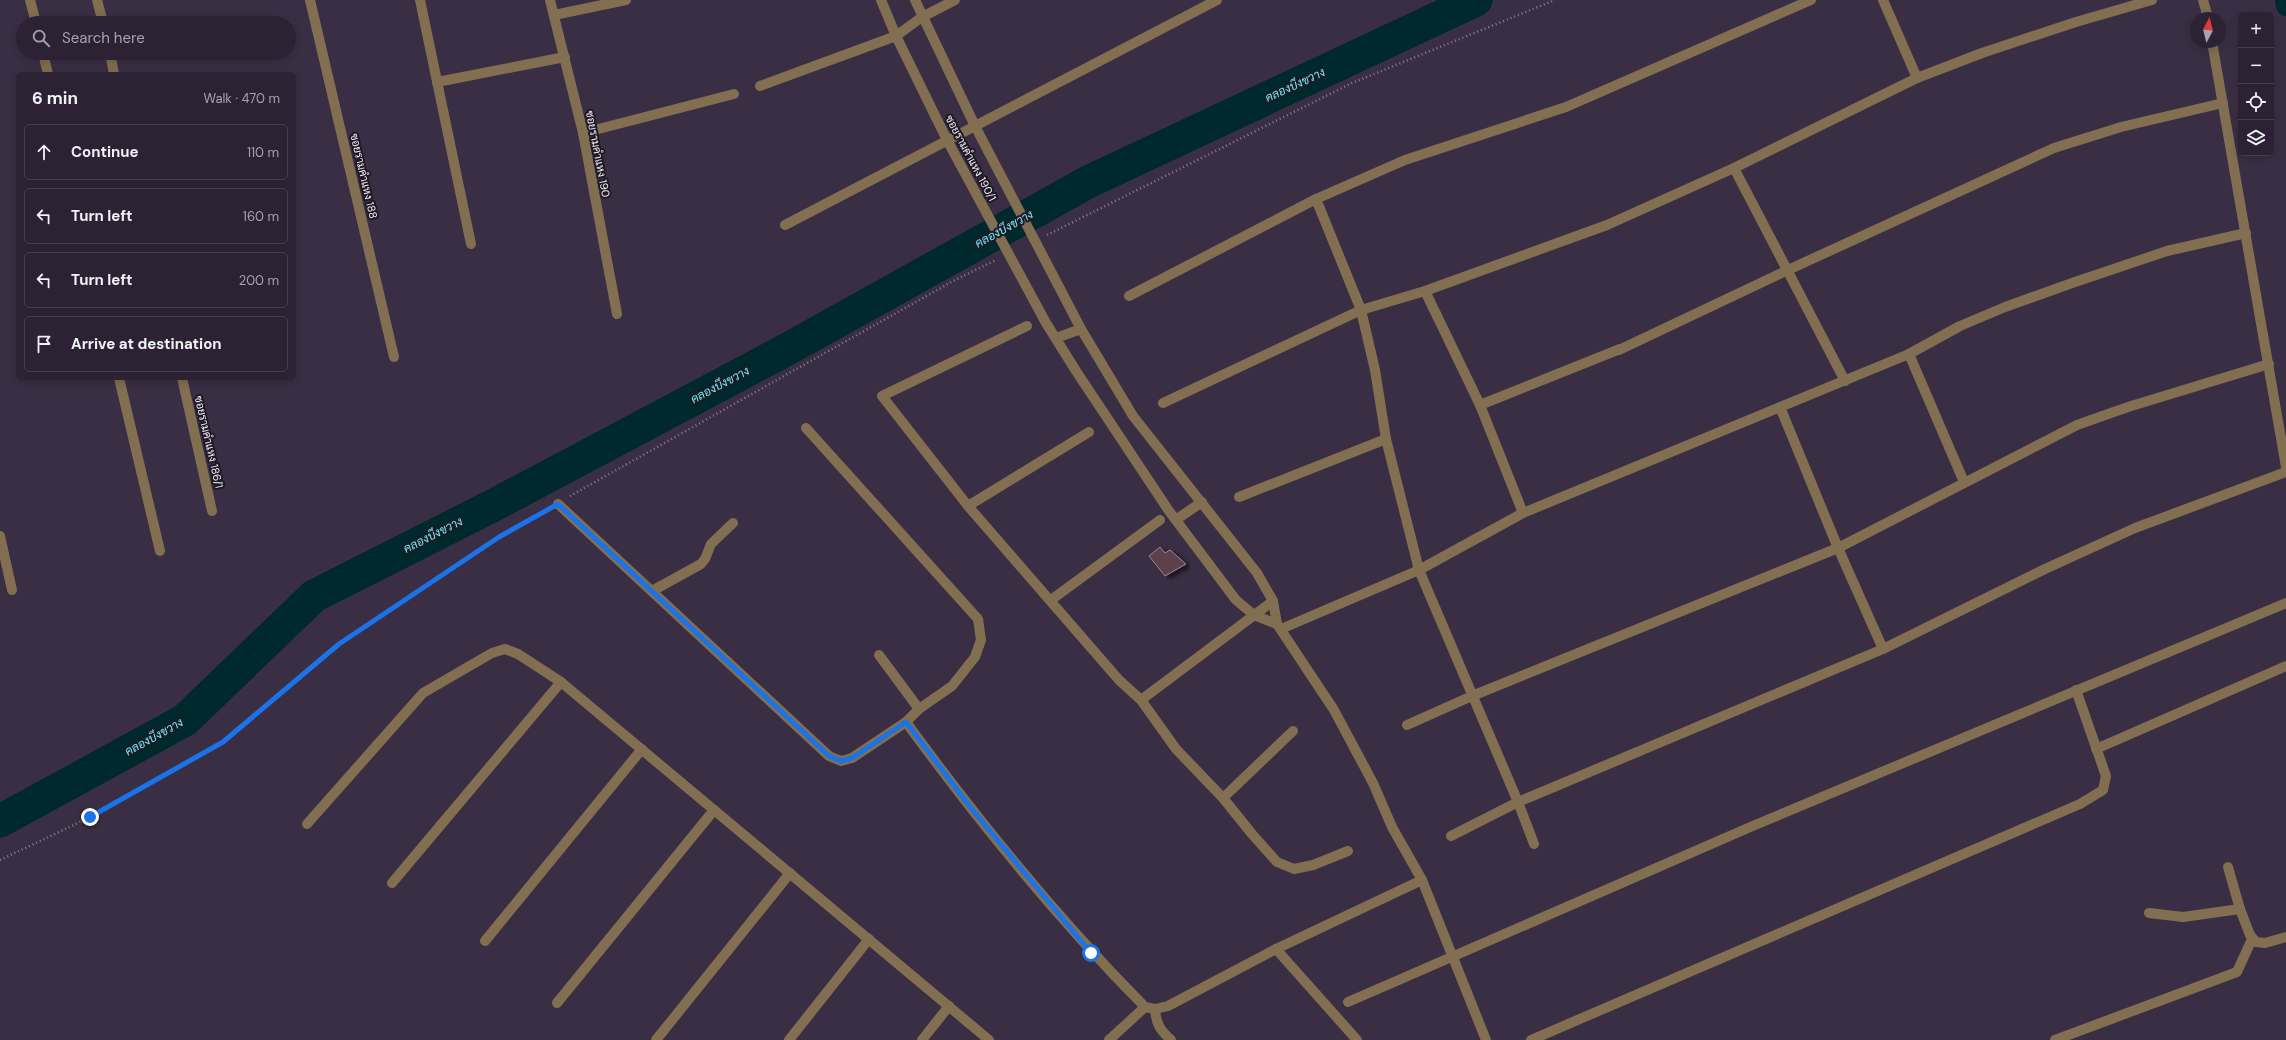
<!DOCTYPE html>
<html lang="en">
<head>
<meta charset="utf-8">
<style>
	:root { --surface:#2c2233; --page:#342a3b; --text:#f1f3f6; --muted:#a6a4ac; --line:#483f4e }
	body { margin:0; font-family:"DM Sans",Sarabun,sans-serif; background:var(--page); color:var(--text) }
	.controls { position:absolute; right:12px; top:12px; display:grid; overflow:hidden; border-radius:6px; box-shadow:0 2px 10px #0003 }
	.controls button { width:36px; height:36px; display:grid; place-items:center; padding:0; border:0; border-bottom:1px solid var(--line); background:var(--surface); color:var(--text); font:20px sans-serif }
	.compass { position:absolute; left:2190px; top:12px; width:36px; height:36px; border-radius:50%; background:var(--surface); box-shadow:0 2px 10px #0003; rotate:7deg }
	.stop { position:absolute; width:12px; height:12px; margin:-9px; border:3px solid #1a73e8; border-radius:50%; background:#fff }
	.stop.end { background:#1a73e8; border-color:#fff; box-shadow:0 1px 4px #0008 }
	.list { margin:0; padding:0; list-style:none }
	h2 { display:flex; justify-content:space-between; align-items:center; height:52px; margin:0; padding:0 16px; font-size:17px }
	h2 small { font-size:13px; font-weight:400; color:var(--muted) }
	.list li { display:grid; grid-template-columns:26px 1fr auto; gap:12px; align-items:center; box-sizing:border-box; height:56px; margin:0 8px 8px; padding:0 8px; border:1px solid var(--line); border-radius:6px }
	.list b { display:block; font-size:15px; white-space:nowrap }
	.list em { font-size:13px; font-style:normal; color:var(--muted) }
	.icon { flex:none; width:22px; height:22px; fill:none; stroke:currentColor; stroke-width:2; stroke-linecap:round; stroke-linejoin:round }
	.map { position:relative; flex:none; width:2286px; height:1040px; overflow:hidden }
	.search { position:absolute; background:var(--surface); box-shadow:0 2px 10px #0003; left:16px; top:16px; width:280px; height:44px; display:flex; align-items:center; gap:10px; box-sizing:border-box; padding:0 14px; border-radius:22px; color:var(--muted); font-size:15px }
	.panel { position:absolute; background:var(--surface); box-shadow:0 2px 10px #0003; left:16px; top:72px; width:280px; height:308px; border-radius:6px }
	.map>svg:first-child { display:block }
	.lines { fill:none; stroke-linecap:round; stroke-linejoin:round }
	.canal { stroke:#00292d; stroke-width:20 }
	.river { stroke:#00292d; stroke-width:33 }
	.building { fill:#5c414c; stroke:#a0828d; filter:url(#shadow) }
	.path { stroke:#8a8093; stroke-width:2.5; stroke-dasharray:1 3; stroke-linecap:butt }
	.minor { stroke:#826f51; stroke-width:10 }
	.route { stroke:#1a73e8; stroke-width:5 }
	.labels { text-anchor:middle; stroke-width:4; stroke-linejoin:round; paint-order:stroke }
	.street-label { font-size:11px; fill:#f4edfb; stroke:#1e1923 }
	.water-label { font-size:12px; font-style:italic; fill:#6ceaf9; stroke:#1e1923 }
</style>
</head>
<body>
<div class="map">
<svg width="2286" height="1040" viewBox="0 0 2286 1040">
	<defs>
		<filter id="shadow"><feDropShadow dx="4.5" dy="2.5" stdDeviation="2" flood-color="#0009"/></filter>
	</defs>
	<rect width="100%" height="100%" fill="#3a2e44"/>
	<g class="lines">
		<!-- canal -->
		<polyline class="canal" points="2285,0 2286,6"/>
		<!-- river -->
		<polyline class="river" points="0,821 185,720 314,596 494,505 784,351 1088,182 1476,0"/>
	</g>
	<!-- building -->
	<polygon class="building" points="1160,547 1165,553 1170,550 1186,564 1165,576 1149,556"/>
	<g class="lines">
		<!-- path -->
		<g class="path">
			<polyline points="1047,235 1352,83 1555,0"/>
			<polyline points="570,496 955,280 996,260"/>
			<polyline points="0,860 76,824 223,742 339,644 499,537 547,510"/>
		</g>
		<!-- minor -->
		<g class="minor">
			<polyline points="30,0 36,23"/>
			<polyline points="97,0 103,23"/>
			<polyline points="310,0 394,357"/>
			<polyline points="420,0 471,244"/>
			<polyline points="550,0 583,133 617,314"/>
			<polyline points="881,0 896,36 947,140 1046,323 1076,371 1169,511 1236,600 1254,615 1277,624 1334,710 1373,783 1392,827 1422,880 1486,1040"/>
			<polyline points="915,0 975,126 1081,329 1133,416 1257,573 1273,601 1277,624"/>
			<polyline points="1883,0 1917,78"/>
			<polyline points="2203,0 2208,18"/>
			<polyline points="554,15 626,0"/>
			<polyline points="2212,42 2286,467"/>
			<polyline points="43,53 48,74"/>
			<polyline points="110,53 114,74"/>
			<polyline points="437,82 565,57"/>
			<polyline points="760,86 896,36 922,17 955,0"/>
			<polyline points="583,133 734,94"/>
			<polyline points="1734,168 1845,381"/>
			<polyline points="1316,199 1361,310 1375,370 1386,439 1419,570 1518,802 1451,836"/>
			<polyline points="785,225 1217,0"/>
			<polyline points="1425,291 1480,405 1523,513"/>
			<polyline points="1129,296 1316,199 1405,160 1566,107 1811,0"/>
			<polyline points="1027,326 882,396 968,506 1119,680 1141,700 1176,749 1223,798 1252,834 1277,862 1294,869 1313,865 1348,851"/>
			<polyline points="1056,338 1081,329"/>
			<polyline points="1619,350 1788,270 2054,148 2121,127 2223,103"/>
			<polyline points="1909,354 1964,482"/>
			<polyline points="119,378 160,551"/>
			<polyline points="182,378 212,511"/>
			<polyline points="1163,403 1361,310 1425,291 1607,225 1734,168 1917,78 1982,53 2076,22 2152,0"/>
			<polyline points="1480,405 1620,349"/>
			<polyline points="1780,407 1838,548 1883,649"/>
			<polyline points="1239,497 1386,439"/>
			<polyline points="558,504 829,756 841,761 852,758 906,722 919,709 952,686 975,657 981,640 978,619 806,428"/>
			<polyline points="968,506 1089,432"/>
			<polyline points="1177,519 1202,502"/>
			<polyline points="0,536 12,590"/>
			<polyline points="652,591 701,564 705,559 711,544 733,523"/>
			<polyline points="1051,600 1160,520"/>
			<polyline points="1281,629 1419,570 1523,513 1909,354 1960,326 2005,307 2075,282 2167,251 2246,233"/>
			<polyline points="879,655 919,709"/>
			<polyline points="1141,700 1273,601"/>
			<path d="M 906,722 C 979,822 1058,919 1145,1007 L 1155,1009 L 1168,1006 L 1276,949 L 1422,880"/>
			<polyline points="1407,725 1472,696 1838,548 2077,425 2128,407 2269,364"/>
			<polyline points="2096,749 2286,666"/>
			<polyline points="1223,798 1293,731"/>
			<polyline points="307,824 423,693 492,653 505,649 518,654 561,682 989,1040"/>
			<polyline points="1534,844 1518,802 1883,649 2045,569 2135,528 2286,472"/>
			<polyline points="2228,867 2240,909"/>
			<polyline points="392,883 561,682"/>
			<polyline points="2149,913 2183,917 2240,909 2250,935 2256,942 2265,943 2286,937"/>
			<polyline points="485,941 642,749"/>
			<polyline points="1276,949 1357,1040"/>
			<polyline points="1348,1002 1755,825 2286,603"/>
			<polyline points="557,1003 714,810"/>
			<path d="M 1155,1009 C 1156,1024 1160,1030 1171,1040"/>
			<polyline points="656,1040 790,873"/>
			<polyline points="789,1040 869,939"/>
			<polyline points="922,1040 949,1006"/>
			<polyline points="1109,1040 1145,1007"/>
			<polyline points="1531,1040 2080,804 2103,790 2106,776 2076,690"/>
			<polyline points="2055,1040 2237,972 2252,939"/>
		</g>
	</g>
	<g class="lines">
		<!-- route -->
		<polyline class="route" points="90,817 223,742 339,644 499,537 558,504 829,756 841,761 852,758 906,722 971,808 1091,953"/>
	</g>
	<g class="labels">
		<!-- street labels -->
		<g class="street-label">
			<text transform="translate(598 154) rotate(79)" y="4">ซอยรามคำแหง 190</text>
			<text transform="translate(971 158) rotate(62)" y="4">ซอยรามคำแหง 190/1</text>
			<text transform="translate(364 176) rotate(77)" y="4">ซอยรามคำแหง 188</text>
			<text transform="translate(209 442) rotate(77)" y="4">ซอยรามคำแหง 186/1</text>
		</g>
		<!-- water labels -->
		<g class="water-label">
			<text transform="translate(1295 85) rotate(-25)" y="4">คลองบึงขวาง</text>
			<text transform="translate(1004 229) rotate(-29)" y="4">คลองบึงขวาง</text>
			<text transform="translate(720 385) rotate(-28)" y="4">คลองบึงขวาง</text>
			<text transform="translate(433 535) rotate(-27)" y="4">คลองบึงขวาง</text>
			<text transform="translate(154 737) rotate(-29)" y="4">คลองบึงขวาง</text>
		</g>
	</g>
</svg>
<div class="controls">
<button>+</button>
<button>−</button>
<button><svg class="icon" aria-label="locate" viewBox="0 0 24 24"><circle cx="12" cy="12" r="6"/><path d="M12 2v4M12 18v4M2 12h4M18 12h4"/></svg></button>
<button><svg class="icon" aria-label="layers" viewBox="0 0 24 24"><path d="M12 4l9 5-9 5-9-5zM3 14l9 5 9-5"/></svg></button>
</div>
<svg class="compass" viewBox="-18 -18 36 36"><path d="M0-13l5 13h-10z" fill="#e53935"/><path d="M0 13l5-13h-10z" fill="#a6a4ac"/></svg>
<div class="stop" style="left:1091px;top:953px"></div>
<div class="stop end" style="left:90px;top:817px"></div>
<div class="search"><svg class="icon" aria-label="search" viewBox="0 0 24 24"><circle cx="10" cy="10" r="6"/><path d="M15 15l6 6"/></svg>Search here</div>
<section class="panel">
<h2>6 min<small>Walk · 470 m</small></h2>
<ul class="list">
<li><svg class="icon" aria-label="ahead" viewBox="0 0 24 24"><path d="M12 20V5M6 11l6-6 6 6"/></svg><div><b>Continue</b></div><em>110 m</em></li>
<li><svg class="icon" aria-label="left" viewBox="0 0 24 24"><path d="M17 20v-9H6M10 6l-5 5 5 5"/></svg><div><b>Turn left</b></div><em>160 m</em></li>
<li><svg class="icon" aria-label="left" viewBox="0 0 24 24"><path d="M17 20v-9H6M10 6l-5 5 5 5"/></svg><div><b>Turn left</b></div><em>200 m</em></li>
<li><svg class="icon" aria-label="arrive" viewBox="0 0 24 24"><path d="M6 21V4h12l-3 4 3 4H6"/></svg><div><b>Arrive at destination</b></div></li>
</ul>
</section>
</div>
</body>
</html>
